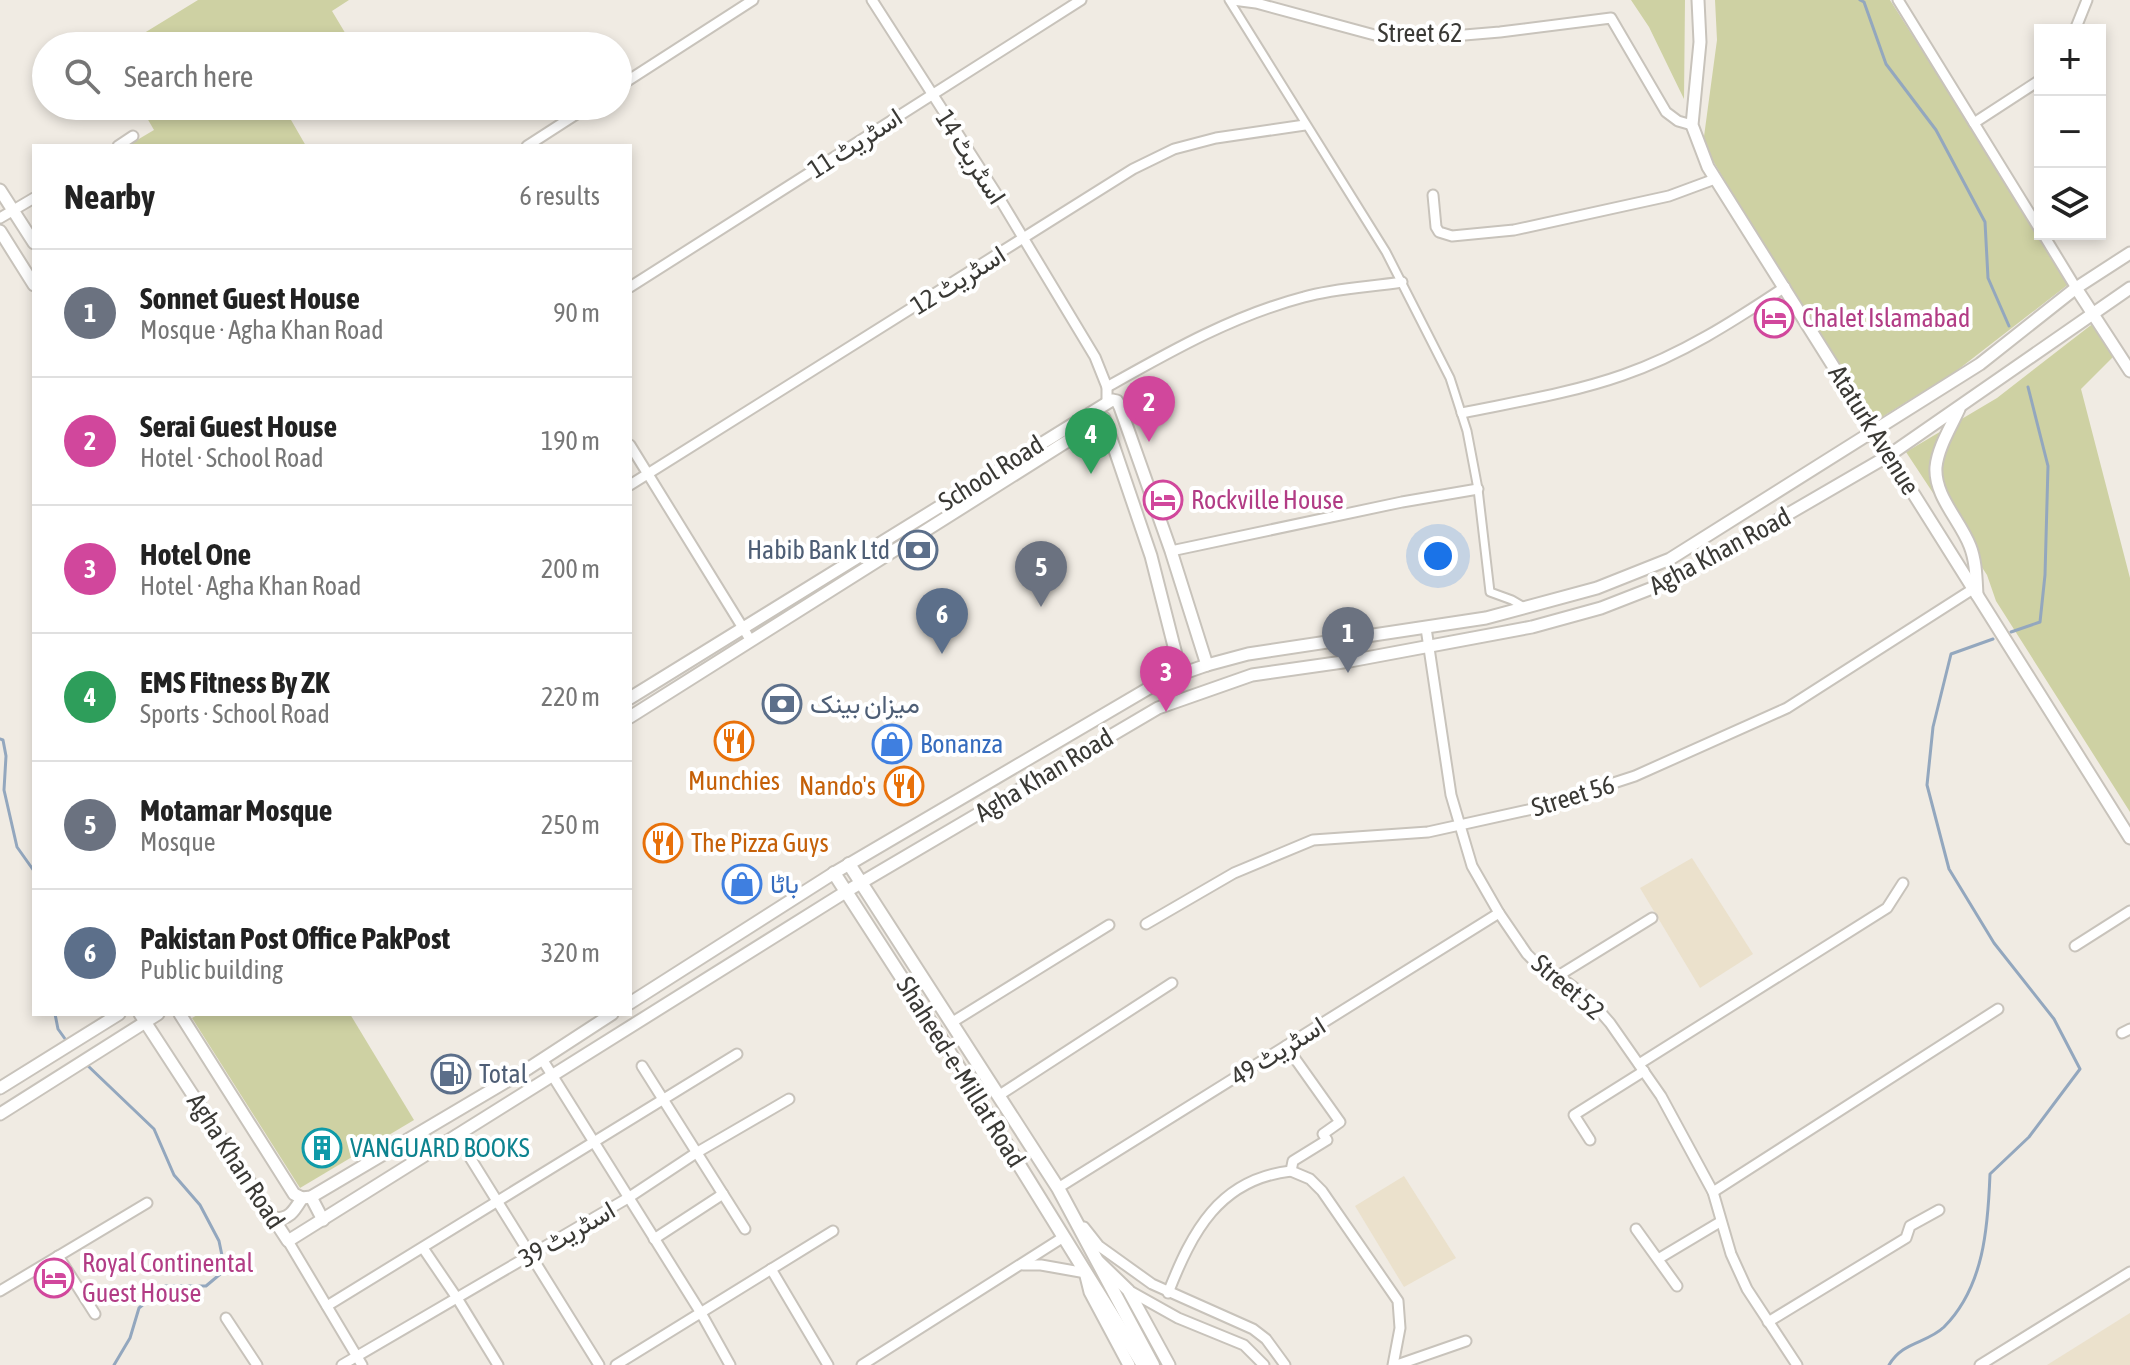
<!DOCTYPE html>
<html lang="en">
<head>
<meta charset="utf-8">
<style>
	:root { --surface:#fff; --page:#f2f2f2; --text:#222; --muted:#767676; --line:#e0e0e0; --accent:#1a73e8 }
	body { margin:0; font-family:"Asap Condensed",Vazirmatn,sans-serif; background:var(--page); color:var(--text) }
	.controls { position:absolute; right:24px; top:24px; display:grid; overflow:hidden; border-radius:0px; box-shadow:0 4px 12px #0003 }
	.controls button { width:72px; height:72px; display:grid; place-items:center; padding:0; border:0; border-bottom:2px solid var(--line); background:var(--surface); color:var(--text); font:40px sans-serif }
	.you { position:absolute; left:1438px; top:556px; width:28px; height:28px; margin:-20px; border:6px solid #fff; border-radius:50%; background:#1a73e8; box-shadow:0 0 0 12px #1a73e833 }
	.badge { display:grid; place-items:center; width:52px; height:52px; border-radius:50%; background:var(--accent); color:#fff; font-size:26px; font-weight:700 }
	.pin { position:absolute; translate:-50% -66px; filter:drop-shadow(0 2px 4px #0008) }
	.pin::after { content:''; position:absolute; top:42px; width:28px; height:24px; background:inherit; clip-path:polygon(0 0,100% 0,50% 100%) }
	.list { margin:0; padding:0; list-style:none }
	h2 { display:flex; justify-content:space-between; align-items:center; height:104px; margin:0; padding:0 32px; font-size:34px }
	h2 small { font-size:26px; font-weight:400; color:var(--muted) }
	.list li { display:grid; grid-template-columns:52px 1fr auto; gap:24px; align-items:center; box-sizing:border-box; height:128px; padding:0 32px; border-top:2px solid var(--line) }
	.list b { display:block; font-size:30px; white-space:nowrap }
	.list p { margin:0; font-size:26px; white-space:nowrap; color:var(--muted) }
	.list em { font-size:26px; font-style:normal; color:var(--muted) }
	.icon { flex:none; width:44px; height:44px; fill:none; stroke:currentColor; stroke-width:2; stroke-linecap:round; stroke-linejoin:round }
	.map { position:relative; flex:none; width:2130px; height:1365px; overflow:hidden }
	.search { position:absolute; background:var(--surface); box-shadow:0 4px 12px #0003; left:32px; top:32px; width:600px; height:88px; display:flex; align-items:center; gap:20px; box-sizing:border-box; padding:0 28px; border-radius:44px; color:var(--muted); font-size:30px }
	.panel { position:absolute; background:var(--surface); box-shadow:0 4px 12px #0003; left:32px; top:144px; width:600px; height:872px; border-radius:0px }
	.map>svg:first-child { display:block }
	.commercial { fill:#ebe1cc }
	.green { fill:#ced1a3 }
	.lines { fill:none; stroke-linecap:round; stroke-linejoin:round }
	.stream { stroke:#93a7be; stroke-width:3 }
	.pedestrian-casing { stroke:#c8c3bb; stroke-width:11 }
	.minor-casing { stroke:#c8c3bb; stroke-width:13 }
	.tertiary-casing { stroke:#c8c3bb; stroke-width:15 }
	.secondary-casing { stroke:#c8c3bb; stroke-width:16 }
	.pedestrian { stroke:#fff; stroke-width:7 }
	.minor { stroke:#fff; stroke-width:9 }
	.tertiary { stroke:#fff; stroke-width:11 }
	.secondary { stroke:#fff; stroke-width:12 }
	.labels { text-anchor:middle; stroke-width:8; stroke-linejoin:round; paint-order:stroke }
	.street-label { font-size:26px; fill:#3a3935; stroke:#fff }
	.hotel-label { font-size:26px; fill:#b23c85; stroke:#fff; text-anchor:start }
	.service-label { font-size:26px; fill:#4e5e75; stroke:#fff; text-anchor:start }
	.shop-label { font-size:26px; fill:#366cbe; stroke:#fff; text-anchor:start }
	.food-label { font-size:26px; fill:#c56008; stroke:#fff }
	.culture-label { font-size:26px; fill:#0d838f; stroke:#fff; text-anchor:start }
</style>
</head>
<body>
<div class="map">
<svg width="2130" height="1365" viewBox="0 0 2130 1365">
	<rect width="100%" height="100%" fill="#f0ebe3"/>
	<!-- commercial -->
	<g class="commercial">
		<polygon points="1692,858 1753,954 1700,988 1640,888"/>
		<polygon points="1404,1176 1456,1258 1404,1287 1355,1206"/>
		<polygon points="2130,1313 2130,1365 2047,1365"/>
	</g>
	<!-- green -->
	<g class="green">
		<polygon points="198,0 349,0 332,11 353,46 123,46"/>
		<polygon points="1631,0 1685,0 1684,99 1649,27"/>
		<polygon points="1715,0 1890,0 2070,283 1955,372 1874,422 1779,272 1703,144 1717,40"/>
		<polygon points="140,106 283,106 306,146 127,146 154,130"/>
		<polygon points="2095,322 2116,354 2081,389 2130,578 2130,812 1996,601 1987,575 1906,452 1997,398"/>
		<polygon points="199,1014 350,1014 414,1120 300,1188 192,1018"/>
	</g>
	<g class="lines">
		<!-- stream -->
		<g class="stream">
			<polyline points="1860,0 1864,2 1886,64 1936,130 1985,222 1988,278 2009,326"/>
			<polyline points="2011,632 2040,622 2045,575 2048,466 2028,387"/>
			<polyline points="0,739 3,740 6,756 4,790 17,847 34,871"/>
			<polyline points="55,1014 58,1029 68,1043"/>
			<polyline points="86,1064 154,1129 174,1175 200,1205 219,1241 225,1270 206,1286 165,1286 139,1308 130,1338 114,1365"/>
			<path d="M 1889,1365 C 1903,1341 1926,1344 1944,1327 C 1984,1287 1988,1227 1990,1174 L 2029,1137 L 2080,1069 L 2054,1019 L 1994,943 L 1949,869 L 1927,785 L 1933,727 L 1951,654 L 1993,639"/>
		</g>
		<defs>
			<polyline id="pedestrian" points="1229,0 1386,252 1450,378 1467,431 1478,489 1490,592 1512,600 1524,607"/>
			<g id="minor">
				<polyline points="872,0 1001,201 1095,357 1107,387 1107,401"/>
				<polyline points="1233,0 1256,3 1382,37 1429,38 1500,32 1611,18 1666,112 1678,121 1692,125"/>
				<polyline points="1898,0 2040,230"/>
				<polyline points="2075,30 2087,0"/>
				<polyline points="618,87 753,0"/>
				<polyline points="1974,123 2040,80"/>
				<polyline points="118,146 133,136"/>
				<polyline points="527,146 589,106"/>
				<polyline points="1433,195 1436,227 1439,232 1452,236 1514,230 1669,196 1715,179"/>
				<polyline points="0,218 34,198"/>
				<polyline points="2043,234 2076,288"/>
				<polyline points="630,287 1081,0"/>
				<path d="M 1107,387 C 1171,351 1232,316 1304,297 C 1335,288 1370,287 1402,282"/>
				<path d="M 1462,413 C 1515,402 1572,393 1623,375 C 1681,355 1734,321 1785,287"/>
				<polyline points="630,445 751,641"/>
				<polyline points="630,485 1133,169 1174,149 1216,138 1305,125"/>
				<polyline points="1171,551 1402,502 1478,489"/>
				<polyline points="1426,628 1451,795 1472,866 1499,913 1527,954 1542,969 1568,983 1589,999 1610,1023 1661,1096 1713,1192 1731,1254 1747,1289 1797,1365"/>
				<polyline points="1146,924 1234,873 1313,840 1428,832 1537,808 1635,776 1787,708 1973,589"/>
				<polyline points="2075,946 2130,911"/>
				<polyline points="1558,976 1652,918"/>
				<polyline points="951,1023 1109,925"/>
				<polyline points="2122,1033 2130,1029"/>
				<polyline points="1286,1046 1340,1122 1323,1134 1327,1140 1293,1161 1291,1171 1310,1179 1322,1191 1398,1301 1400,1328 1393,1365"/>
				<polyline points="542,1059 701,1313 730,1365"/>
				<polyline points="1639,1064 1887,908 1903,883"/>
				<polyline points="642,1066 745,1229"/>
				<polyline points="998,1096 1172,983"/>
				<polyline points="456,1135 599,1365"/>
				<polyline points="1590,1140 1574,1115 1644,1071"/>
				<polyline points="1058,1188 1499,913"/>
				<polyline points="1713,1192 1998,1009"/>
				<polyline points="1084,1227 1099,1246 1152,1284 1253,1329 1266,1339 1285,1365"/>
				<polyline points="1636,1229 1677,1286"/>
				<polyline points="654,1239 723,1194"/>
				<polyline points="288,1241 362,1365"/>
				<polyline points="423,1248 457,1298 498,1365"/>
				<polyline points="58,1256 95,1314"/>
				<polyline points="1658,1259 1720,1222"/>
				<polyline points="1023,1265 1041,1265 1086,1273"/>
				<polyline points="771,1269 828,1365"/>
				<polyline points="1128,1290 1178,1318 1244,1345 1264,1365"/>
				<polyline points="0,1291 147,1203"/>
				<path d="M 1168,1293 C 1192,1232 1219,1179 1291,1171"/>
				<polyline points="327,1306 737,1054"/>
				<polyline points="226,1318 257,1365"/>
				<polyline points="1768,1322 1906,1238 1910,1226 1939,1210"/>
				<polyline points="342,1365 628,1198 696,1153 789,1099"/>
				<polyline points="616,1365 833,1231"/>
				<polyline points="862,1365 1062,1238"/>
				<polyline points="1397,1365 1466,1341"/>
				<polyline points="1980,1365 2130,1272"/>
			</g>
			<g id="tertiary">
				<polyline points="1698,0 1700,42 1692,125 1708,167 2130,838"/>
				<polyline points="0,190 34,243"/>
				<polyline points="0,231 34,285"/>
				<polyline points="2076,288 2130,371"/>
				<path d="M 1959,409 C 1951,427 1938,447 1936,467 C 1934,496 1960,520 1970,546 C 1976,561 1976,578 1977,595"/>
				<polyline points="630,698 1112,400 1117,401 1120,407 1171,551 1207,665"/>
				<polyline points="630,717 1104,418 1151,556 1181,674"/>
				<polyline points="630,1003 834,873 1161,681 1207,665 1248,654 1486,618 1597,588 1670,559 1980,364 2076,288 2130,253"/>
				<polyline points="140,1014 288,1241 847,891 1158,708 1252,675 1350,661 1532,627 1601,608 1678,578 1888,456 2130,288"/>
				<polyline points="180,1014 294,1194 302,1198 311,1197 529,1068 612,1014"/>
				<polyline points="0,1088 119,1014"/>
				<polyline points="0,1114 158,1014"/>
				<polyline points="311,1197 323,1220"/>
				<path d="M 274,1219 C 290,1219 294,1211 302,1198"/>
				<polyline points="1098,1261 1128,1290 1169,1365"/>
				<polyline points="1086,1276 1090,1292 1129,1365"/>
			</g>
			<g id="secondary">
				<polyline points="849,864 1058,1188 1153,1365"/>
				<polyline points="834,873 940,1037 1143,1365"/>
			</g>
		</defs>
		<!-- pedestrian casing -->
		<use href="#pedestrian" class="pedestrian-casing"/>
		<!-- minor casing -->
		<use href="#minor" class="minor-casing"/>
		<!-- tertiary casing -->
		<use href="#tertiary" class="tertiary-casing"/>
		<!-- secondary casing -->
		<use href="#secondary" class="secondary-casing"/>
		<!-- pedestrian -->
		<use href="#pedestrian" class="pedestrian"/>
		<!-- minor -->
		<use href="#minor" class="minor"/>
		<!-- tertiary -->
		<use href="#tertiary" class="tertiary"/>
		<!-- secondary -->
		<use href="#secondary" class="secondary"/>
	</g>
	<!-- icons -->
	<defs>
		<symbol id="hotel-ring" viewBox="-11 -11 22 22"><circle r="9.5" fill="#fff" stroke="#d1479c" stroke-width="1.5"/><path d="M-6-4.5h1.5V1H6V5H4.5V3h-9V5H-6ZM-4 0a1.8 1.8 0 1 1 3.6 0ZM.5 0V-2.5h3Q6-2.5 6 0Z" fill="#d1479c"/></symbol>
		<symbol id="bank-ring" viewBox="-11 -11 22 22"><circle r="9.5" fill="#fff" stroke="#5c6f8a" stroke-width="1.5"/><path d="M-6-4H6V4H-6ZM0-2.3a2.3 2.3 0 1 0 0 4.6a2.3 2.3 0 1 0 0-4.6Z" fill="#5c6f8a"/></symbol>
		<symbol id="restaurant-ring" viewBox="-11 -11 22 22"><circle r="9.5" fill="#fff" stroke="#e8710a" stroke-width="1.5"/><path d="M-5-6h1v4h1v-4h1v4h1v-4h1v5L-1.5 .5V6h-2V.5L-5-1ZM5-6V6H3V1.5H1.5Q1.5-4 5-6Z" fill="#e8710a"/></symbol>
		<symbol id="shop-ring" viewBox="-11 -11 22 22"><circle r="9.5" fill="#fff" stroke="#3f7fe0" stroke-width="1.5"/><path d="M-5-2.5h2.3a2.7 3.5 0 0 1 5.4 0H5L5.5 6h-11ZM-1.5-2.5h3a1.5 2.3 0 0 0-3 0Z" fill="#3f7fe0"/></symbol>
		<symbol id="fuel-ring" viewBox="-11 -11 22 22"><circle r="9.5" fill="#fff" stroke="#5c6f8a" stroke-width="1.5"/><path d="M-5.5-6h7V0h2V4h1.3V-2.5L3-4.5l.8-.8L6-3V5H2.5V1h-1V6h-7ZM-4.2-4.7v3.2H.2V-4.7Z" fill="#5c6f8a"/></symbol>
		<symbol id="building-ring" viewBox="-11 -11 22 22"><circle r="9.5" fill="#fff" stroke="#0f9aa8" stroke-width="1.5"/><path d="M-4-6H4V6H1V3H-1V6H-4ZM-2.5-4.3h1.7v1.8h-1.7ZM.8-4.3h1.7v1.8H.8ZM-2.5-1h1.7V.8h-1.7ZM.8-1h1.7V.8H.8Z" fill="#0f9aa8"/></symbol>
	</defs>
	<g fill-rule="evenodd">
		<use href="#hotel-ring" x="1752" y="296" width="44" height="44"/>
		<use href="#hotel-ring" x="1141" y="478" width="44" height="44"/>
		<use href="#bank-ring" x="896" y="528" width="44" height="44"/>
		<use href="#bank-ring" x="760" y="682" width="44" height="44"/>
		<use href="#restaurant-ring" x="712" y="719" width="44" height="44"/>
		<use href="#shop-ring" x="870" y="722" width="44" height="44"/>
		<use href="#restaurant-ring" x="882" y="764" width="44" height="44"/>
		<use href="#restaurant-ring" x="641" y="821" width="44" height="44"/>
		<use href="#shop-ring" x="720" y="862" width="44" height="44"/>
		<use href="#fuel-ring" x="429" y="1052" width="44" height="44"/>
		<use href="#building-ring" x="300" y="1126" width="44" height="44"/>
		<use href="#hotel-ring" x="32" y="1256" width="44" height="44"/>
	</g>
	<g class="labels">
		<!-- street labels -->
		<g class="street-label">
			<text x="1420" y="42">Street 62</text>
			<text transform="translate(855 143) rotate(-33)" y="9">اسٹریٹ 11</text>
			<text transform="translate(971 157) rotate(57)" y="9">اسٹریٹ 14</text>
			<text transform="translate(958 280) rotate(-32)" y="9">اسٹریٹ 12</text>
			<text transform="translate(1874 430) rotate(58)" y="9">Ataturk Avenue</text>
			<text transform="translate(991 473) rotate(-32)" y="9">School Road</text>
			<text transform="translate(1720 551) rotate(-28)" y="9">Agha Khan Road</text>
			<text transform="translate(1044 775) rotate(-31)" y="9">Agha Khan Road</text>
			<text transform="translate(1573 796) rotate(-17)" y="9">Street 56</text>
			<text transform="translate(1568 987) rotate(40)" y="9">Street 52</text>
			<text transform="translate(1278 1051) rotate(-32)" y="9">اسٹریٹ 49</text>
			<text transform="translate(961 1072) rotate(58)" y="9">Shaheed-e-Millat Road</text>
			<text transform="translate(236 1161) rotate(57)" y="9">Agha Khan Road</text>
			<text transform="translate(567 1234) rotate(-30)" y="9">اسٹریٹ 39</text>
		</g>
		<!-- hotel labels -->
		<g class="hotel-label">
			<text x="1802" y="327">Chalet Islamabad</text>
			<text x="1191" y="509">Rockville House</text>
			<text x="82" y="1272">Royal Continental<tspan x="82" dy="30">Guest House</tspan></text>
		</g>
		<!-- service labels -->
		<g class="service-label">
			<text x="890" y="559" text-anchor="end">Habib Bank Ltd</text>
			<text x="810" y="713">میزان بینک</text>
			<text x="479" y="1083">Total</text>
		</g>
		<!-- shop labels -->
		<g class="shop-label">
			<text x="920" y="753">Bonanza</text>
			<text x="770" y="893">باٹا</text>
		</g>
		<!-- food labels -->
		<g class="food-label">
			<text x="734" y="790">Munchies</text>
			<text x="876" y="795" text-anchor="end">Nando's</text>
			<text x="691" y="852" text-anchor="start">The Pizza Guys</text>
		</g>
		<!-- culture labels -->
		<g class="culture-label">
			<text x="350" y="1157">VANGUARD BOOKS</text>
		</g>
	</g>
</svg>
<div class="controls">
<button>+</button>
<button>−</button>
<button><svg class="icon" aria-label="layers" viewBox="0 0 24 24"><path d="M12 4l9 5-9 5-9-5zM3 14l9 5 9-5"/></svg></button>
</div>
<div class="you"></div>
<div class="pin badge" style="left:1348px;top:673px;background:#6b7280">1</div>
<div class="pin badge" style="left:1149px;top:442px;background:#d1479c">2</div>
<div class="pin badge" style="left:1166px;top:712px;background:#d1479c">3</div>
<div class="pin badge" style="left:1091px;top:474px;background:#2e9e5b">4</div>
<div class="pin badge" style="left:1041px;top:607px;background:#6b7280">5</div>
<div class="pin badge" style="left:942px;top:654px;background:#5c6f8a">6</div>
<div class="search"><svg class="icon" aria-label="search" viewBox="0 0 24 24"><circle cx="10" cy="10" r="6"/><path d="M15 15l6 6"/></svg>Search here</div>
<section class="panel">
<h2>Nearby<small>6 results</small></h2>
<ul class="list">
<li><span class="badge" style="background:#6b7280">1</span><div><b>Sonnet Guest House</b><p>Mosque · Agha Khan Road</p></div><em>90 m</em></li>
<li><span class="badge" style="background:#d1479c">2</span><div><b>Serai Guest House</b><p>Hotel · School Road</p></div><em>190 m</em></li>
<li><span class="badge" style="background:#d1479c">3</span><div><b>Hotel One</b><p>Hotel · Agha Khan Road</p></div><em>200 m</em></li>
<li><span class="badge" style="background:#2e9e5b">4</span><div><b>EMS Fitness By ZK</b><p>Sports · School Road</p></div><em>220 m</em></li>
<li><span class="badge" style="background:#6b7280">5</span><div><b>Motamar Mosque</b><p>Mosque</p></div><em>250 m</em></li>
<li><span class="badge" style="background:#5c6f8a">6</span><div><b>Pakistan Post Office PakPost</b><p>Public building</p></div><em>320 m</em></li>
</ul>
</section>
</div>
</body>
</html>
